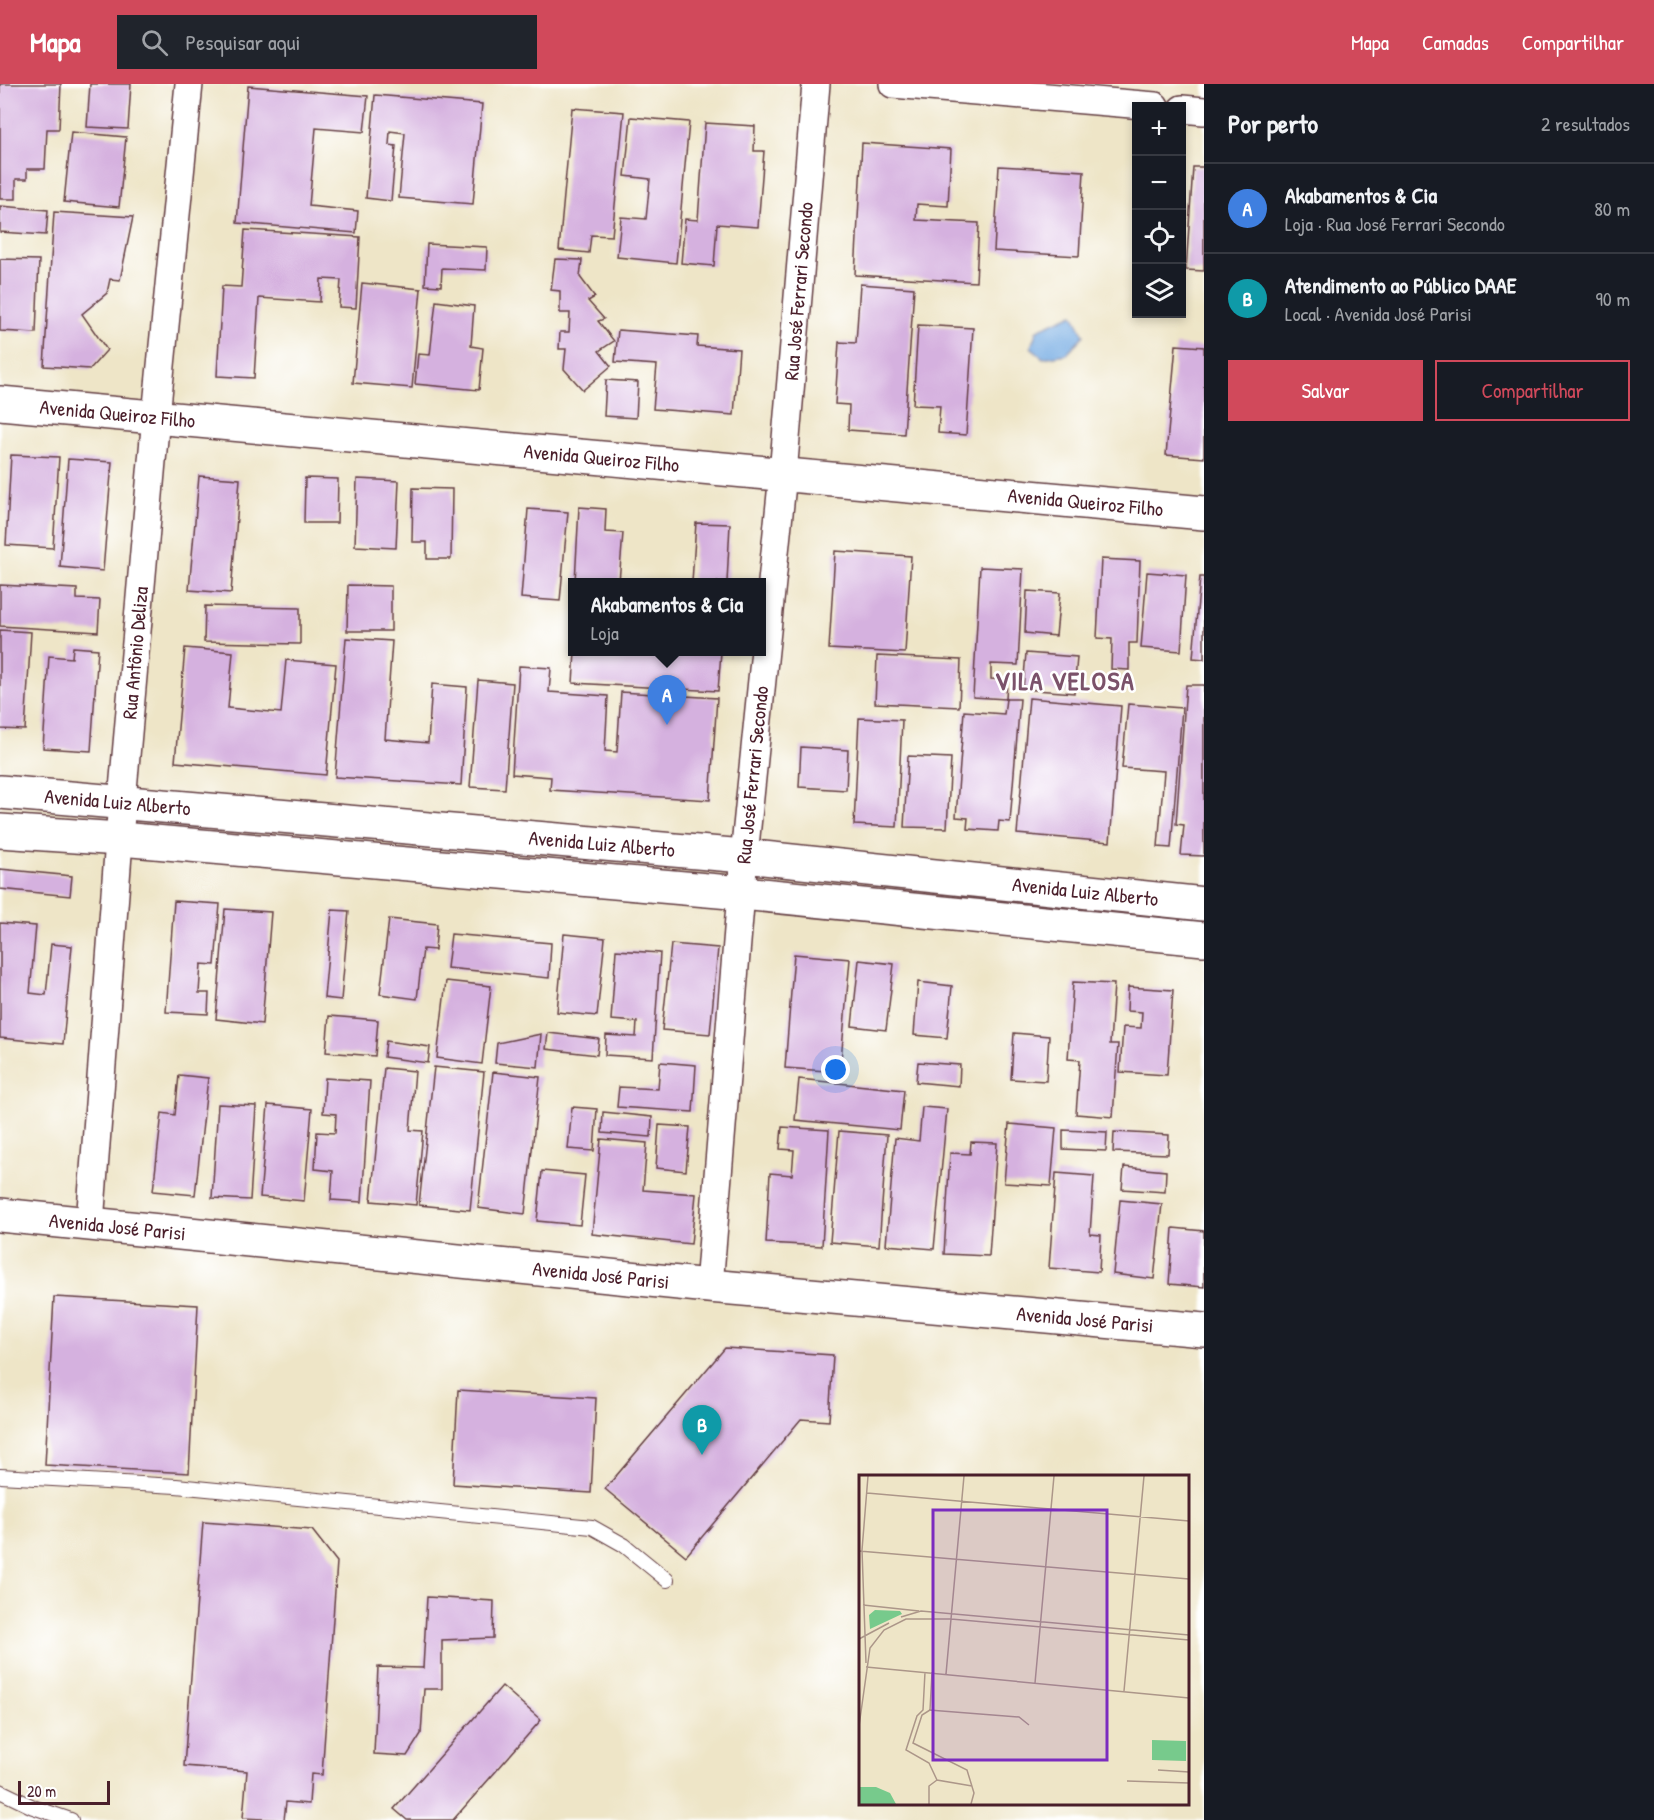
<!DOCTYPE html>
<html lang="pt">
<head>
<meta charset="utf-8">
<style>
	:root { --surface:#171b24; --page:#20242c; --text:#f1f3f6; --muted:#9ea1a6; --line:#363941; --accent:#d1495b }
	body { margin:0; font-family:"Patrick Hand",sans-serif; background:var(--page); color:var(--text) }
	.controls { position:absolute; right:18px; top:18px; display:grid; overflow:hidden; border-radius:0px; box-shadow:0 3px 9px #0003 }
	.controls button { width:54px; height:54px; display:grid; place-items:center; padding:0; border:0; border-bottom:2px solid var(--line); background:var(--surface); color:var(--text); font:30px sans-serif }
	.scale { position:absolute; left:18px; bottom:15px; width:92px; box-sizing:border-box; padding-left:6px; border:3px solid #4a1f2b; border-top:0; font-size:16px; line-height:21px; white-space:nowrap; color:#4a1f2b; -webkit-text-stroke:4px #fff; paint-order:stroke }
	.you { position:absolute; left:836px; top:986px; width:21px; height:21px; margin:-15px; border:4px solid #fff; border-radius:50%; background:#1a73e8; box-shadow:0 0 0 9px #1a73e833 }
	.badge { display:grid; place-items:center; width:39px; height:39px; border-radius:50%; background:var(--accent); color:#fff; font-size:20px; font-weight:700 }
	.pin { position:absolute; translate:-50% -50px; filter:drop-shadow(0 2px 3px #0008) }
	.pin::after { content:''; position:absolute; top:32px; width:21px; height:18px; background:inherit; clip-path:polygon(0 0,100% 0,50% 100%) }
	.popup { position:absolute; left:568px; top:494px; width:198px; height:78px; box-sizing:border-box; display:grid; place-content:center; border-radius:0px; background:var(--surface); filter:drop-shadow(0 2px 4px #0005); font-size:20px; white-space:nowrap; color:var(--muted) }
	.popup b { font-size:22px; color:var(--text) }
	.popup::after { content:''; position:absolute; left:50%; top:100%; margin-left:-12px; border:12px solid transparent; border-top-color:var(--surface) }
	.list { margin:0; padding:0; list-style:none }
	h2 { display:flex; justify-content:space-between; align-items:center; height:78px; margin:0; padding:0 24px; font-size:26px }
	h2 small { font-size:20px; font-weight:400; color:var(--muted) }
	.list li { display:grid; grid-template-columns:39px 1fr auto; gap:18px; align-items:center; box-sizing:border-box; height:90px; padding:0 24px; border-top:2px solid var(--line) }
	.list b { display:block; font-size:22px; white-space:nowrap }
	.list p { margin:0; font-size:20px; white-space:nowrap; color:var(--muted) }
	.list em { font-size:20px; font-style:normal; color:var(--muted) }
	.actions { display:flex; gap:12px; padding:18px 24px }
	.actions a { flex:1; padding:14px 0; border:2px solid var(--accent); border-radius:0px; text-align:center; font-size:21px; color:var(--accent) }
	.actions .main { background:var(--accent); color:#fff }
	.icon { flex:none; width:33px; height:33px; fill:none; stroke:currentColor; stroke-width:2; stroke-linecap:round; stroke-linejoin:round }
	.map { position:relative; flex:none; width:1204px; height:1736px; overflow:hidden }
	header { display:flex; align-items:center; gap:36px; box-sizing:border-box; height:84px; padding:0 30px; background:var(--accent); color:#fff }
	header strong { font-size:28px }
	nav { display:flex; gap:33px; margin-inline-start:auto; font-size:21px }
	.search { width:420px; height:54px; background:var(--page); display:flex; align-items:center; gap:15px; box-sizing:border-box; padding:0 21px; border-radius:0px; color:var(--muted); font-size:22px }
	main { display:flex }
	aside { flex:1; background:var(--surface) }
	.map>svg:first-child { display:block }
	.water { fill:#73aae2; stroke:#5e6486; stroke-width:1.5 }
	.building { fill:#d5b1df }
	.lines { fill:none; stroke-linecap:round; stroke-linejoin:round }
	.service-casing { stroke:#633d42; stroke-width:16 }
	.minor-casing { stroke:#633d42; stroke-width:30 }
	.tertiary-casing { stroke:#633d42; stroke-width:36 }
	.secondary-casing { stroke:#633d42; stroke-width:36 }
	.service { stroke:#fff; stroke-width:14 }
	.minor { stroke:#fff; stroke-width:27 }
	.tertiary { stroke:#fff; stroke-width:33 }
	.secondary { stroke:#fff; stroke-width:33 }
	.labels { text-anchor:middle; stroke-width:5; stroke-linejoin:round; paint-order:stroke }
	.street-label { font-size:20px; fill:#4a1f2b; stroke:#fff }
	.district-label { font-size:26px; font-weight:bold; letter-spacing:1.5px; fill:#7b526a; stroke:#fff }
	.inset-road { fill:none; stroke:#ac9689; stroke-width:1.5 }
	.view { fill:#7b2cbf; fill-opacity:0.15; stroke:#7b2cbf; stroke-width:3 }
	.inset-edge { fill:none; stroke:#4a1f2b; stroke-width:3 }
</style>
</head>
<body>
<header>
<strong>Mapa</strong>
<div class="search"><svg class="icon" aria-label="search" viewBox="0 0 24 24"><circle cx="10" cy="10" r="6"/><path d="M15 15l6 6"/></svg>Pesquisar aqui</div>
<nav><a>Mapa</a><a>Camadas</a><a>Compartilhar</a></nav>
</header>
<main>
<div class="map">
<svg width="1204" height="1736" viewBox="0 0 1204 1736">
	<rect width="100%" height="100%" fill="#fff"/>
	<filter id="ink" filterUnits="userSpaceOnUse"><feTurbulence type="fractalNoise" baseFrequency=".0167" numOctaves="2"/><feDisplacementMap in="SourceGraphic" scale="12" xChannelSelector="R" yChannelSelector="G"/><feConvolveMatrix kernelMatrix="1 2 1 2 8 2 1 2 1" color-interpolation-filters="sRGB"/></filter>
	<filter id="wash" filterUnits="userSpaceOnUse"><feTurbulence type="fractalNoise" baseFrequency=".008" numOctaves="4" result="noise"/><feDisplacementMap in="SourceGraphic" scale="24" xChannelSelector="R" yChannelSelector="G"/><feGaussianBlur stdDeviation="1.35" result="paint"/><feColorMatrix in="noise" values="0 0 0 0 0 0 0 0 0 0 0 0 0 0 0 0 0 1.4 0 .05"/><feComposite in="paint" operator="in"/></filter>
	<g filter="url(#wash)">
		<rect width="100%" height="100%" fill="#eee5c7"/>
		<!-- water -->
		<polygon class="water" points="1073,230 1084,251 1066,270 1043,274 1031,263 1037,246"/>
		<g id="blocks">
			<!-- building -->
			<g class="building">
				<polygon points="0,0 61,0 59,45 47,45 45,85 27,85 27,95 16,95 16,115 0,115"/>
				<polygon points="90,0 131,0 128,45 87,43"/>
				<polygon points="248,2 368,12 364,48 316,44 309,122 358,127 356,149 237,139"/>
				<polygon points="375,11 482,20 473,120 399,114 405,49 390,47 389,61 396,62 391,117 366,114"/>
				<polygon points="572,24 624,28 612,152 591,151 589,169 559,166"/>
				<polygon points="631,33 689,38 676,179 617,173 621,133 646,135 650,95 625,92"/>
				<polygon points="705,39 755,42 754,67 764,67 758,143 717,140 714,182 681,179 685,135 698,136"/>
				<polygon points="71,48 126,53 119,123 64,118"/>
				<polygon points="862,59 951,65 948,122 917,120 916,136 979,139 976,198 855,191"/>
				<polygon points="999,82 1084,87 1079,172 994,167"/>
				<polygon points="1193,83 1204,83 1204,187 1186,186"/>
				<polygon points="0,122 48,126 46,151 0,148"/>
				<polygon points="54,128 133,133 120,196 110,195 107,209 82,230 107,266 90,285 44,282"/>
				<polygon points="245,146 360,153 356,224 339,223 341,196 321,195 320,218 259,214 254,294 217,292 222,202 241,203"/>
				<polygon points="427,160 487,163 486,186 442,184 441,202 425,201"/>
				<polygon points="0,175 39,176 36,249 0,247"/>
				<polygon points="555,175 582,176 580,193 595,213 588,217 604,235 598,237 614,257 599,267 611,282 583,306 564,285 566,265 559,265 560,248 569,248 570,229 560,229 560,207 551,206"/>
				<polygon points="362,199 421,205 412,304 353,299"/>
				<polygon points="860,200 914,204 904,350 848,346 849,321 835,320 839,258 856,259"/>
				<polygon points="436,217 474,222 471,262 483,264 479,306 415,300 418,270 430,271"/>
				<polygon points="918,241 973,244 966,351 938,349 940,322 913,321"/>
				<polygon points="618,246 698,252 697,262 739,265 734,331 653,325 657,281 615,278"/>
				<polygon points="1176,261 1204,263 1204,374 1166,371"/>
				<polygon points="606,296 638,298 636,334 604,332"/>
				<polygon points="11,371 59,373 53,464 6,461"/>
				<polygon points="68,375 112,378 103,487 60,483"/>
				<polygon points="199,392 240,395 231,509 189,506"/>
				<polygon points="305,394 338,395 337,439 304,439"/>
				<polygon points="357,395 399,397 396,464 355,462"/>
				<polygon points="413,404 452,405 451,475 427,475 427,458 412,458"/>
				<polygon points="579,423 606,425 605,448 623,449 619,498 575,498"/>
				<polygon points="528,425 568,428 560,517 521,514"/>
				<polygon points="696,439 730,440 727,498 692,498"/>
				<polygon points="835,467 911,472 905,569 829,565"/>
				<polygon points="1101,475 1140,477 1137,559 1129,559 1129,586 1111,585 1112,555 1097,554"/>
				<polygon points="980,483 1023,485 1018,581 991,580 991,595 1007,596 1006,615 973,613"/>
				<polygon points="1147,488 1186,491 1181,567 1141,564"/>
				<polygon points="1200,493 1204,493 1204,575 1193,574"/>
				<polygon points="0,501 77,505 77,515 100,516 98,548 0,542"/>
				<polygon points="348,501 391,502 391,547 347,547"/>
				<polygon points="1027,507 1060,509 1056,552 1025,549"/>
				<polygon points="205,522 300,524 300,560 204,558"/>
				<polygon points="0,546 31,548 25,646 0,645"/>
				<polygon points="346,554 392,557 385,655 428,659 432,600 467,603 461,701 335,693"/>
				<polygon points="73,563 98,565 91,667 43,664 49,572 72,574"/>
				<polygon points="185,564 233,568 228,624 281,629 286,576 336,580 326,691 175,678"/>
				<polygon points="575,568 721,568 718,607 573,599"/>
				<polygon points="1026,569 1077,573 1074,609 1023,605"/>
				<polygon points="877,572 961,576 959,623 875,619"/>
				<polygon points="519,582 551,584 549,608 608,612 605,667 617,668 621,608 717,614 710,716 550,706 551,693 512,690"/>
				<polygon points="478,596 513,599 505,705 470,703"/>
				<polygon points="1186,601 1204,601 1204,772 1181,771 1184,741 1176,740"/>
				<polygon points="1029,614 1121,622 1110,758 1017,750"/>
				<polygon points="1006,615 1020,615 1010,738 999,737 998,747 967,745 968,734 956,733 964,627 1004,630"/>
				<polygon points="1128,620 1182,624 1171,764 1158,763 1164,687 1122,684"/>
				<polygon points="859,634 902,636 897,743 854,741"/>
				<polygon points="801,663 848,666 846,706 799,703"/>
				<polygon points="908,672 951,674 947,744 904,743"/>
				<polygon points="0,785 72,792 70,812 0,805"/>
				<polygon points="174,817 220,820 215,881 201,880 199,909 209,909 208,930 166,928"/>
				<polygon points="225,825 271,828 262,940 216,935"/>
				<polygon points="332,826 349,827 341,916 324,914"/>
				<polygon points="389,835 437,840 435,866 423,865 417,915 380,910"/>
				<polygon points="0,839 36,842 30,909 46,911 51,860 72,862 63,960 0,954"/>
				<polygon points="451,850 551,859 549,894 447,884"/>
				<polygon points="564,850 605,854 597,932 557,928"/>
				<polygon points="671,860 718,864 710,950 662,946"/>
				<polygon points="616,866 660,869 653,974 605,971 606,951 636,953 637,938 611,936"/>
				<polygon points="794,870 850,875 840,988 785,984"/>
				<polygon points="859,876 894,880 886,946 852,942"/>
				<polygon points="446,897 491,902 482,980 437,974"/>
				<polygon points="918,898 952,902 947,954 914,951"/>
				<polygon points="1073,898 1114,900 1110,960 1118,960 1113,1033 1076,1030 1080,976 1068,975"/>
				<polygon points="1128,903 1173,906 1167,991 1120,988 1123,943 1141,944 1142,928 1127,927"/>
				<polygon points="329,932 378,936 375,972 326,968"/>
				<polygon points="548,949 599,955 597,971 546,965"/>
				<polygon points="1014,949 1049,952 1046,997 1011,995"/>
				<polygon points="541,950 538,983 495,979 497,959"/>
				<polygon points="386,957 430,963 428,979 384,973"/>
				<polygon points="660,978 696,981 693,1028 617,1023 619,1003 658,1005"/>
				<polygon points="918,978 960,981 959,1002 916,998"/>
				<polygon points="434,983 484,988 470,1126 419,1121"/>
				<polygon points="384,984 415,987 410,1046 423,1047 416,1121 371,1117"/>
				<polygon points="493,988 540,993 525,1130 478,1124"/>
				<polygon points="179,991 208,994 195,1111 153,1107 162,1029 175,1031"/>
				<polygon points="325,994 370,997 362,1118 331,1116 333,1087 315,1085 317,1048 335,1049 336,1030 323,1029"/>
				<polygon points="799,995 904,1006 900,1046 795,1036"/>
				<polygon points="218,1020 256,1022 250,1116 212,1114"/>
				<polygon points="268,1021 312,1025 304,1117 260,1113"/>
				<polygon points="572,1023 597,1025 594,1067 568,1065"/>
				<polygon points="922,1023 947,1025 934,1165 886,1161 895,1054 919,1057"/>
				<polygon points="603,1028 652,1033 651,1053 602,1049"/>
				<polygon points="1009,1040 1056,1044 1051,1102 1004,1099"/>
				<polygon points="659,1041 690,1043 686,1087 656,1084"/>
				<polygon points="782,1043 829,1046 822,1162 766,1159 770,1089 792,1091 794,1066 780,1065"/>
				<polygon points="1063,1046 1107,1048 1106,1067 1063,1065"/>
				<polygon points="839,1047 887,1051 879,1162 830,1158"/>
				<polygon points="1114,1048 1169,1051 1168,1070 1113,1068"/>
				<polygon points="601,1055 647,1059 643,1106 696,1110 691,1160 592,1150"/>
				<polygon points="971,1058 997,1059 989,1172 944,1170 950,1069 970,1070"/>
				<polygon points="1124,1083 1166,1087 1165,1108 1122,1105"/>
				<polygon points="542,1087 585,1091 580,1141 537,1137"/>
				<polygon points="1056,1089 1094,1092 1090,1150 1101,1151 1099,1188 1049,1184"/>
				<polygon points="1120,1116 1162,1120 1154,1195 1113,1190"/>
				<polygon points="1173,1144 1204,1147 1204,1203 1169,1200"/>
				<polygon points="54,1213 198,1221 189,1389 45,1381"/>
				<polygon points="725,1264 833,1271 829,1337 801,1335 686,1472 605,1405"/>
				<polygon points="458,1306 596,1314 591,1409 453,1400"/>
				<polygon points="203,1438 312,1446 337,1478 322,1691 311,1690 309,1720 286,1718 284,1736 243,1734 247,1687 184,1682"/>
				<polygon points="427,1513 494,1517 493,1554 442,1556 442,1605 424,1605 421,1650 407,1672 374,1670 378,1583 423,1584"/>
				<polygon points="502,1602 541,1636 453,1736 407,1736 394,1725"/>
			</g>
		</g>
	</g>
	<g filter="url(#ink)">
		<use href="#blocks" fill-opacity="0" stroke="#633d42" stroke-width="1.5"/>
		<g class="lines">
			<defs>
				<g id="service">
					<polyline points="0,1392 176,1402 592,1443 624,1461 667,1496"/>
					<polyline points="0,1707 33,1723 71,1736"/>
				</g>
				<g id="minor">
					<polyline points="893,0 1155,22"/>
					<polyline points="1182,25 1204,27"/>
					<path id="s1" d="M 90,1139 L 122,717 L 156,332 L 189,0"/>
					<path id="s2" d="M 709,1202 L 744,772 L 783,390 L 816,0"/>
				</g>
				<g id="tertiary">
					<path id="s3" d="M 0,319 L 1204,429"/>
					<path id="s4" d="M 0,1131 L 709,1202 L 1204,1246"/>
				</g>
				<g id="secondary">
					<path id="s5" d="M 0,708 L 744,772 L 1204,820"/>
					<polyline points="0,747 120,755 742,809 1204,855"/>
				</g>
			</defs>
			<!-- service casing -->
			<use href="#service" class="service-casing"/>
			<!-- minor casing -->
			<use href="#minor" class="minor-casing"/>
			<!-- tertiary casing -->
			<use href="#tertiary" class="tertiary-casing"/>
			<!-- secondary casing -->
			<use href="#secondary" class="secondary-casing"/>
			<!-- service -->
			<use href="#service" class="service"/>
			<!-- minor -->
			<use href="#minor" class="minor"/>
			<!-- tertiary -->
			<use href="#tertiary" class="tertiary"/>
			<!-- secondary -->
			<use href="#secondary" class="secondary"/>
		</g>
	</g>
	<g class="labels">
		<!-- street labels -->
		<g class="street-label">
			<text dy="7" stroke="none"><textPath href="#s2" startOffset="999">Rua José Ferrari Secondo</textPath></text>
			<text dy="7" stroke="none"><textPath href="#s3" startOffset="118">Avenida Queiroz Filho</textPath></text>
			<text dy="7" stroke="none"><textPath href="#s3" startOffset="604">Avenida Queiroz Filho</textPath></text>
			<text dy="7" stroke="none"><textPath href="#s3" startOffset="1090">Avenida Queiroz Filho</textPath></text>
			<text dy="7" stroke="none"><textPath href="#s1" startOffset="572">Rua Antônio Deliza</textPath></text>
			<text dy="7" stroke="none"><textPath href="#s2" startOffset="513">Rua José Ferrari Secondo</textPath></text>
			<text dy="7" stroke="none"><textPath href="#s5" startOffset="118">Avenida Luiz Alberto</textPath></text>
			<text dy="7" stroke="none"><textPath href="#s5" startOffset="604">Avenida Luiz Alberto</textPath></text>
			<text dy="7" stroke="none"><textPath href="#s5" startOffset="1090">Avenida Luiz Alberto</textPath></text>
			<text dy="7" stroke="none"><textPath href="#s4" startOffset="118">Avenida José Parisi</textPath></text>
			<text dy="7" stroke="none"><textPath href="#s4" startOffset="604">Avenida José Parisi</textPath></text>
			<text dy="7" stroke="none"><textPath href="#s4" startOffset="1090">Avenida José Parisi</textPath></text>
		</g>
		<!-- district labels -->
		<g class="district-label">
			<text x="1065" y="606">VILA VELOSA</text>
		</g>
	</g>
	<!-- overview -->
	<g transform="translate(859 1391)">
		<rect width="330" height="330" fill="#eee5c7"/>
		<path d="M 16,135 L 41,136 L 43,139 L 11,154 L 10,140 ZM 293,265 L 327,266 L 327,286 L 293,285 ZM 17,312 L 31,318 L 37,329 L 0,329 L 0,312 Z" fill="#77ca8c"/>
		<path class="inset-road" d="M 8,18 L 330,46M 0,76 L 330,104M 4,130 L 60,136M 42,142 L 62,136 L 330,160M 0,164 L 30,148M 7,188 L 3,75 L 9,1M 7,192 L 330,223M 66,197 L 64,235 L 58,241 L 47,275 L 70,288 L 78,305 L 113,311M 73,197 L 71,235 L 63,240 L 54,268 L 108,295 L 115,318 L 112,329M 87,199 L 105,1M 176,208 L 195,1M 265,216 L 285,1M 70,235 L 160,242 L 170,250M 0,251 L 11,173 L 25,155 L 47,144 L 92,144 L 330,165M 299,295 L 330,297M 268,306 L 330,308M 70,329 L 70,311 L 78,305"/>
		<path class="view" d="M 74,35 L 248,35 L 248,285 L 74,285 Z"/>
		<rect width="330" height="330" class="inset-edge"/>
	</g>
</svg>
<div class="controls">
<button>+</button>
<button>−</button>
<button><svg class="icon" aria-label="locate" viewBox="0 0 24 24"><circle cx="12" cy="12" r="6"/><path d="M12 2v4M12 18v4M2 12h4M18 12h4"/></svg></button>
<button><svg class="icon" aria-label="layers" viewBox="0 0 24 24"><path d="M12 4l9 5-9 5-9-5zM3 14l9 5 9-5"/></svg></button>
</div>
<div class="scale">20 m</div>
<div class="you"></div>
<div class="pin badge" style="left:667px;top:641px;background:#3f7fe0">A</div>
<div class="popup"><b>Akabamentos &amp; Cia</b>Loja</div>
<div class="pin badge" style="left:702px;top:1371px;background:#0f9aa8">B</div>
</div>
<aside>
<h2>Por perto<small>2 resultados</small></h2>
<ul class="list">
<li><span class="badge" style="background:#3f7fe0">A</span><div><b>Akabamentos &amp; Cia</b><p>Loja · Rua José Ferrari Secondo</p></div><em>80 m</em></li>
<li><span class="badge" style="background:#0f9aa8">B</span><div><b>Atendimento ao Público DAAE</b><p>Local · Avenida José Parisi</p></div><em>90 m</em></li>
</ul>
<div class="actions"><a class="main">Salvar</a><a>Compartilhar</a></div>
</aside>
</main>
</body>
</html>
